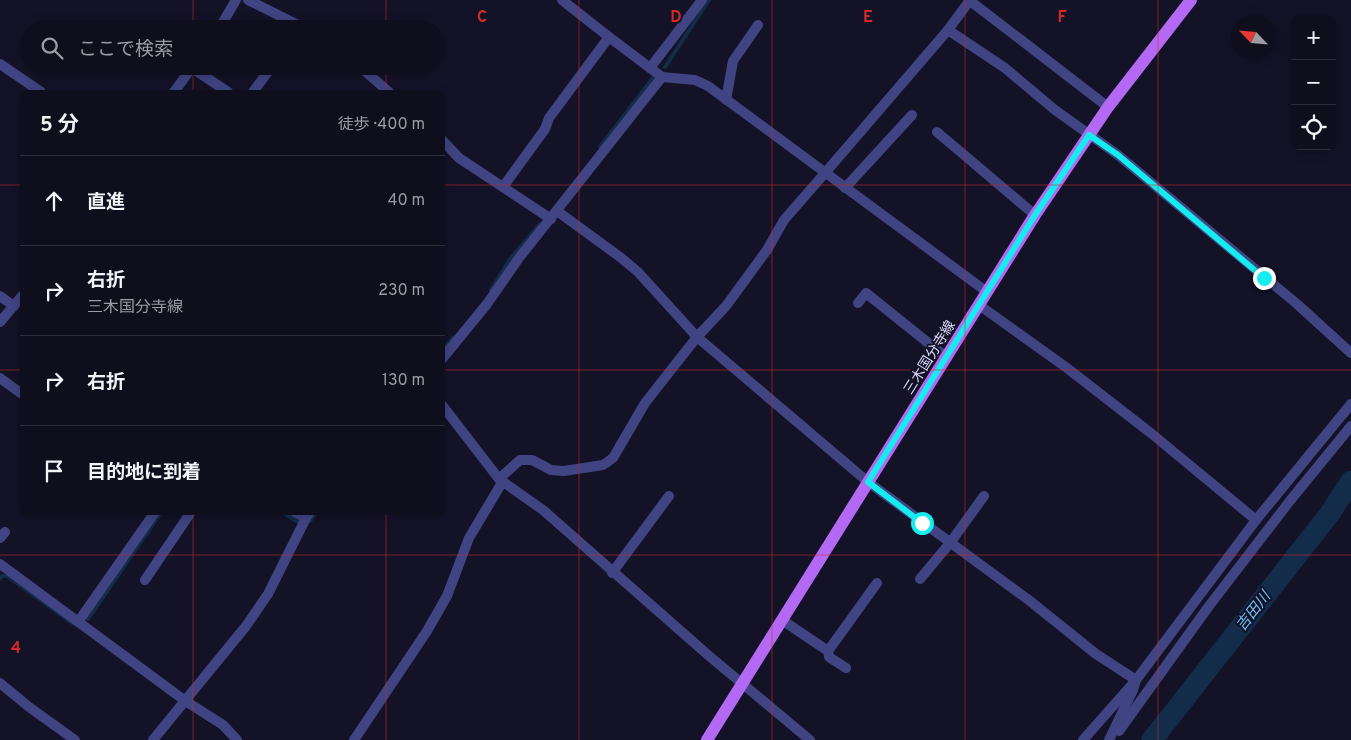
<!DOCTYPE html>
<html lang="ja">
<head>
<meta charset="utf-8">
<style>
	:root { --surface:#0e0e1d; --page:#171726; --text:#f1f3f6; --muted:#9b9ca4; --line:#2e2e3b }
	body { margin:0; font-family:Overpass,"Noto Sans JP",sans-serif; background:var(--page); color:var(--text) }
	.controls { position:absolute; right:15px; top:15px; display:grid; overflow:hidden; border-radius:8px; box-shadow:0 2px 12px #0003 }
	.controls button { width:45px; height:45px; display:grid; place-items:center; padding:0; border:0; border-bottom:1px solid var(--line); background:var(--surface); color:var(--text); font:25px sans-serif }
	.compass { position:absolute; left:1231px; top:15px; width:45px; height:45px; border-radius:50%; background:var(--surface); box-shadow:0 2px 12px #0003; rotate:296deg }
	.stop { position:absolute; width:15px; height:15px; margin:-11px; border:4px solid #14ecee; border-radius:50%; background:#fff }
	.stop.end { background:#14ecee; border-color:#fff; box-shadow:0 1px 5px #0008 }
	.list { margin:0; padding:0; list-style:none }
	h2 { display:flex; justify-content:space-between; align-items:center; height:65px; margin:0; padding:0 20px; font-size:21px }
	h2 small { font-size:16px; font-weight:400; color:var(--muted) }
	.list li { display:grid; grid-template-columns:32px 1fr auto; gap:15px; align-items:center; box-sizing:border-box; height:90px; padding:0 20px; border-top:1px solid var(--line) }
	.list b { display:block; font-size:19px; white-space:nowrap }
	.list p { margin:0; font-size:16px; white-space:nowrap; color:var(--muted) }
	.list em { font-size:16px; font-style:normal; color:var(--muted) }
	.icon { flex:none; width:28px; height:28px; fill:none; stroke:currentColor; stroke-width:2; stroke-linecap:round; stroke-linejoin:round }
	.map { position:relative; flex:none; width:1351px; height:740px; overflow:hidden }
	.search { position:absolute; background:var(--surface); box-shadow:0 2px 12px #0003; left:20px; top:20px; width:425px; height:55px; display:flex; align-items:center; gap:12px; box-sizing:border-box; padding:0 18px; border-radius:28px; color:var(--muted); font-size:19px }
	.panel { position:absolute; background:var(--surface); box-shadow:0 2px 12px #0003; left:20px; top:90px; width:425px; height:425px; border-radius:8px }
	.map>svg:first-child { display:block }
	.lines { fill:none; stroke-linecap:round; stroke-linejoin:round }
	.stream { stroke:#122c4a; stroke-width:4 }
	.river { stroke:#122c4a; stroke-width:21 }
	.minor { stroke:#404482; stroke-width:10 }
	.primary { stroke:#b369f4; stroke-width:12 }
	.route { stroke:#14ecee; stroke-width:6 }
	.grid { fill:none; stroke:#d62828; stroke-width:1; stroke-opacity:0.55 }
	.labels { text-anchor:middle; stroke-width:4; stroke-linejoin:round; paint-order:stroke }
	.street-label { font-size:14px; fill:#dbdafc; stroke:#131227 }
	.water-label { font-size:15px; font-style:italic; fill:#70c3f5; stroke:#131227 }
	.grid-label { font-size:16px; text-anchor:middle; font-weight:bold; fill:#d62828; stroke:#131227; stroke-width:4; stroke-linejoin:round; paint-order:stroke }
</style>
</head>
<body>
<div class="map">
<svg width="1351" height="740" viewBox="0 0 1351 740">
	<rect width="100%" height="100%" fill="#131227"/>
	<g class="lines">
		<!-- stream -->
		<g class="stream">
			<polyline points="665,67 709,0"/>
			<polyline points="600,147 653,78"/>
			<polyline points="491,290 510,259 540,224"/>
			<polyline points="442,350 454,337"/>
			<polyline points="282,512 298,522"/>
			<polyline points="310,521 317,512"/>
			<polyline points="0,579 2,576 7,576 72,623"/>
			<polyline points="88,619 161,512"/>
		</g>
		<!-- river -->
		<polyline class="river" points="1152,740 1331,512 1351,481"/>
		<!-- minor -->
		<g class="minor">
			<polyline points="248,0 306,29"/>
			<polyline points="562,0 609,37 662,77 695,80 708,86 987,292"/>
			<polyline points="969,0 1108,107"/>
			<polyline points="219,29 236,0"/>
			<polyline points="948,30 1005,68 1055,110 1118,155 1297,304 1351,353"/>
			<polyline points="0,64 41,92"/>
			<polyline points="359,66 389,92"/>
			<polyline points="192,68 228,92"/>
			<polyline points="650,68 702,0"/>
			<polyline points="174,92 193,66"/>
			<polyline points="253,92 272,66"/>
			<polyline points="726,100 733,61 758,25"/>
			<polyline points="937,132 1035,215"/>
			<polyline points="442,140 459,158 551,219"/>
			<polyline points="503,187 545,129 549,118 609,37"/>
			<polyline points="845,188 912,115"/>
			<polyline points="557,211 620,257 638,272 697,337 868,482 1030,601 1096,654 1136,680 1133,690 1109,740"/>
			<polyline points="0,296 14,306"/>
			<polyline points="858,303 866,293 947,358"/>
			<polyline points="979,305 1067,368 1152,434 1256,520"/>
			<polyline points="0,322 22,296"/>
			<polyline points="442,359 487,304 519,258 662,77"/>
			<polyline points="0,378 22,394"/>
			<polyline points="442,405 499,479 543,510 708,655 810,740"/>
			<polyline points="499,479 520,460 532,460 551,470 564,471 603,465 613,458 645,403 697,337 726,306 767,250 784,220 825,173 948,30 970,0"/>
			<polyline points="295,512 306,518"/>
			<polyline points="0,538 5,532"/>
			<polyline points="0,564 184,700 223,725 237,740"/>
			<polyline points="612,573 669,496"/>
			<polyline points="920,579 950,543 984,496"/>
			<polyline points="145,580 191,512"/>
			<polyline points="782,620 828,651 829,657 846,668"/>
			<polyline points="78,622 155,512"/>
			<polyline points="828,651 877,583"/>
			<polyline points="0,683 29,707 75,740"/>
			<polyline points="1119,731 1209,606 1289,502 1351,426"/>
			<polyline points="153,740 246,626 268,594 306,518 310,512"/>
			<polyline points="354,740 427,631 447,596 469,538 503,481"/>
			<polyline points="1083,740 1136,680 1256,520 1351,404"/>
		</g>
		<!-- primary -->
		<polyline class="primary" points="707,740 1035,215 1108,107 1191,0"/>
	</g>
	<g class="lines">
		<!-- route -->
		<polyline class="route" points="922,523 868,482 1035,215 1089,135 1118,155 1264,278"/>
	</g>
	<!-- grid -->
	<path class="grid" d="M 193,0 L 193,29M 386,0 L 386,29M 579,0 L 579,740M 772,0 L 772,740M 965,0 L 965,740M 1158,0 L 1158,740M 193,66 L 193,92M 386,66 L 386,92M 0,185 L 22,185M 442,185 L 1351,185M 0,370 L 22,370M 442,370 L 1351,370M 193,512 L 193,740M 386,512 L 386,740M 0,555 L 1351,555"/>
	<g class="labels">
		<!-- street labels -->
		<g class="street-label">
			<text transform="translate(929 357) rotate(-58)" y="5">三木国分寺線</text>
		</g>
		<!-- water labels -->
		<g class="water-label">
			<text transform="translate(1253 611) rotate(-52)" y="5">吉田川</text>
		</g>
	</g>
	<g class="grid-label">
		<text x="482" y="22">C</text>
		<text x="676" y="22">D</text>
		<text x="868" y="22">E</text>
		<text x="1062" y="22">F</text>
		<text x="16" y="653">4</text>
	</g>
</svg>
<div class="controls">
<button>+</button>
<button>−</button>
<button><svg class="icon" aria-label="locate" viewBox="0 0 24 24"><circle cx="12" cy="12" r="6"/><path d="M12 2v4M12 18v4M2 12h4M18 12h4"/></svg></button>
</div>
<svg class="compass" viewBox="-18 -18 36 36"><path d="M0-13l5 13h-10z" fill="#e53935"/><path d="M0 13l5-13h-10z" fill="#9b9ca4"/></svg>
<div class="stop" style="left:922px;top:523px"></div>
<div class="stop end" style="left:1264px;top:278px"></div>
<div class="search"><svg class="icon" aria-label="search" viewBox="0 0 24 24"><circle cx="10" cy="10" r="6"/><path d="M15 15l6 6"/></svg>ここで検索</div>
<section class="panel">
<h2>5 分<small>徒歩 · 400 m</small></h2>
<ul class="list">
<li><svg class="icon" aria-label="ahead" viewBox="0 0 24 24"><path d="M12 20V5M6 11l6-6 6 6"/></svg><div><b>直進</b></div><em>40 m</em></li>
<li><svg class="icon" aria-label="right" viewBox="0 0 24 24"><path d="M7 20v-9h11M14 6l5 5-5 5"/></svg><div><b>右折</b><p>三木国分寺線</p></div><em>230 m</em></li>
<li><svg class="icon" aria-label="right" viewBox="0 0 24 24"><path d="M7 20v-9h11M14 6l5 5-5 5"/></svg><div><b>右折</b></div><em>130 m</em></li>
<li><svg class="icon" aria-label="arrive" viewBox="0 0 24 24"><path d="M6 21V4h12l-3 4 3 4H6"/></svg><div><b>目的地に到着</b></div></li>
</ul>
</section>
</div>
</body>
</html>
